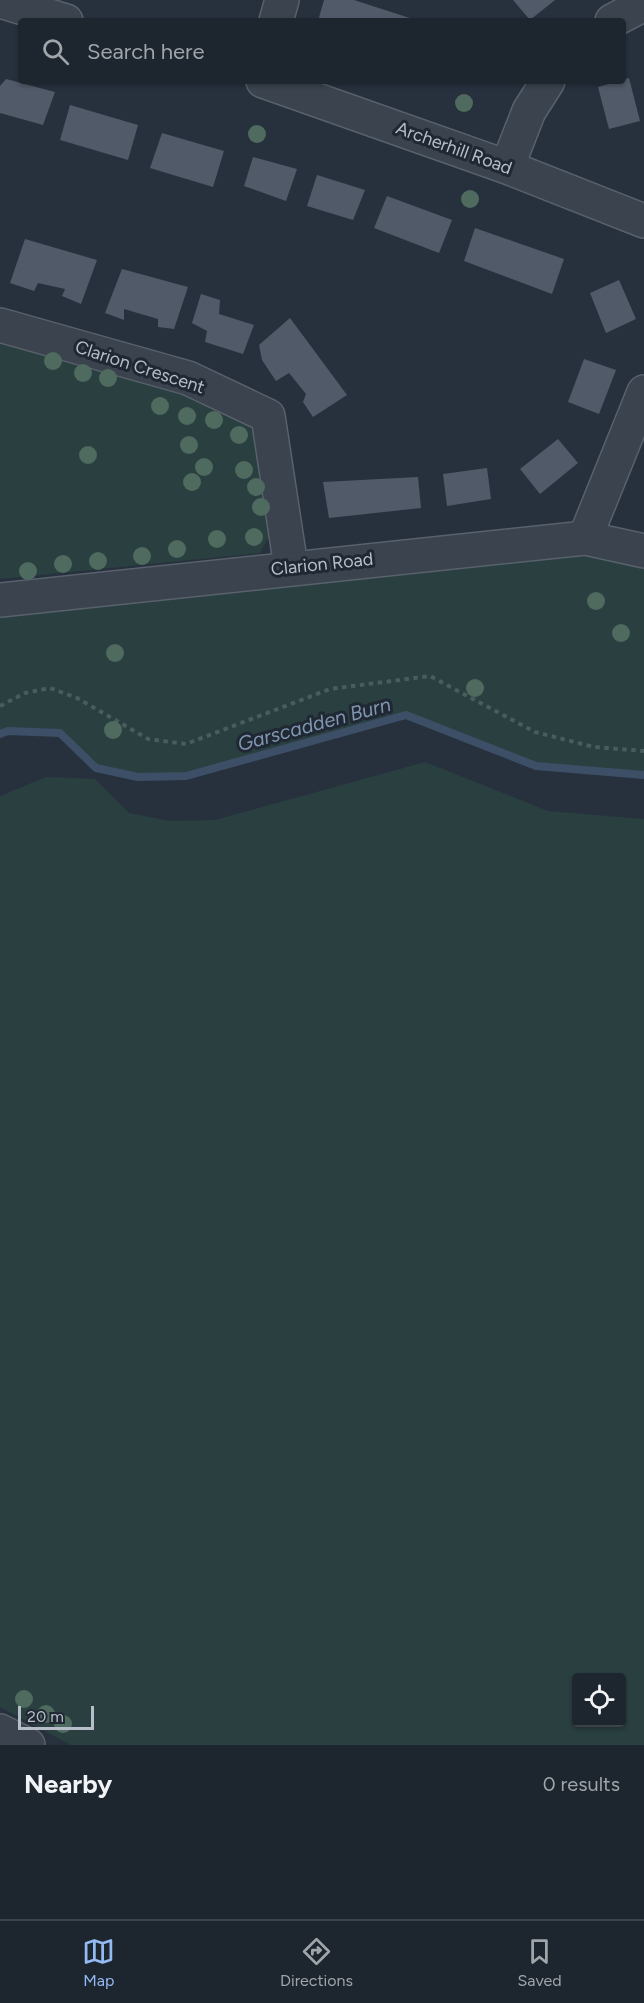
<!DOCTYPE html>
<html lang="en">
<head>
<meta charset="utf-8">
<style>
	:root { --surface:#1d252e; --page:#2a313a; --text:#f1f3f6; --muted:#a0a5aa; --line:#3b424a; --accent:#93baf2 }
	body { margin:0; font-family:Figtree,sans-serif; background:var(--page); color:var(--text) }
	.controls { position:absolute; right:18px; bottom:18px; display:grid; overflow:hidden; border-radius:6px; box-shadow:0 2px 4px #0004 }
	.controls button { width:54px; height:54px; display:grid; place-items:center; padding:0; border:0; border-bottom:2px solid var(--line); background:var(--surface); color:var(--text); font:30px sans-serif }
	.scale { position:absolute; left:18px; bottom:15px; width:76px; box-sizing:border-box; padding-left:6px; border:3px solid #b7bec9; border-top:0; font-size:16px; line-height:21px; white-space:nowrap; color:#b7bec9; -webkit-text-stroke:4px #1f2833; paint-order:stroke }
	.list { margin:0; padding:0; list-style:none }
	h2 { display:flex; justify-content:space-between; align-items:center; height:78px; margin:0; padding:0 24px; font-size:26px }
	h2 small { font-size:20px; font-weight:400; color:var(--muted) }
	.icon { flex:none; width:33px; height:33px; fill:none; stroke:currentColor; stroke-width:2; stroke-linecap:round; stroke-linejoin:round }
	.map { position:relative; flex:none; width:644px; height:1745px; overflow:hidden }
	.search { position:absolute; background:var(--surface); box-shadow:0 2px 4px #0004; left:18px; right:18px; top:18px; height:66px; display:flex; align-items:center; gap:15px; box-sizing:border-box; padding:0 21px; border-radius:6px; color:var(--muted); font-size:22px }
	.sheet { height:174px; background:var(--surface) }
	nav { display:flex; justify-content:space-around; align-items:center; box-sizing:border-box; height:84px; border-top:2px solid var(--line); background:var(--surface); font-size:16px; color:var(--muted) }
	nav a { display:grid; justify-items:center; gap:3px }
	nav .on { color:var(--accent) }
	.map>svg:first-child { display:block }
	.green { fill:#2a3f40; fill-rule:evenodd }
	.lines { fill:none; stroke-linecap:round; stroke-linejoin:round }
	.stream { stroke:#3d4f66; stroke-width:8 }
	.building { fill:#505a69 }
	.minor-casing { stroke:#58616c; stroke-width:36 }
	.path { stroke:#495c5e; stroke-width:4; stroke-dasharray:4.5 4.5; stroke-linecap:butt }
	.minor { stroke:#3a434e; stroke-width:33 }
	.tree { fill:#4f6a5e }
	.labels { text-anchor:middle; stroke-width:6; stroke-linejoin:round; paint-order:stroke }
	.street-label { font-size:18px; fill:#b7bec9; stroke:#1f2833 }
	.water-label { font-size:20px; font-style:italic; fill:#8095af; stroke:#1f2833 }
</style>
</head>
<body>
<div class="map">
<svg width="644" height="1745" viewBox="0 0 644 1745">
	<rect width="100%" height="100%" fill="#27313e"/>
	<!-- green -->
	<g class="green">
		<polygon points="0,336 205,400 255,430 273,530 260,553 0,579"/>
		<polygon points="644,551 644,775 536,766 406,715 186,776 138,777 96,768 60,733 8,731 0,734 0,600 291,567"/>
		<path d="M 425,762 L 548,811 L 644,819 L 644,1745 L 71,1745 L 0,1707 L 0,796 L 46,777 L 95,779 L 129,813 L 170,821 L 215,820 ZM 576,1678 L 622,1678 L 622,1722 L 576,1722 Z"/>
	</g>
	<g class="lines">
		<!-- stream -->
		<polyline class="stream" points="0,734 8,731 60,733 96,768 138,777 186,776 406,715 536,766 644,775"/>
	</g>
	<!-- building -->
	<g class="building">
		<polygon points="324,0 354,0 419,21 318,21"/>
		<polygon points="513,0 555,0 530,20"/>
		<polygon points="629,78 640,121 609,129 598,87"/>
		<polygon points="6,79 55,92 43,125 0,113 0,86"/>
		<polygon points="70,105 138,125 128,160 60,140"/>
		<polygon points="162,133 224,151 213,187 150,168"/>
		<polygon points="253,157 297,169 286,201 244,186"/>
		<polygon points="317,175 365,190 353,220 307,206"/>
		<polygon points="387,196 452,220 439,253 374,228"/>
		<polygon points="475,228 564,259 552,294 464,261"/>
		<polygon points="25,239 97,260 81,304 62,296 65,289 38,283 34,291 10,283"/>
		<polygon points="122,269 188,287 174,329 158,327 158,319 124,309 124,320 105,313"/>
		<polygon points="619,280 636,319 606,333 590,293"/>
		<polygon points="201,294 220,300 219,314 254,325 243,354 205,342 207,331 192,323"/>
		<polygon points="290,318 347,395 313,417 303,402 306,394 289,373 276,381 262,360 259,345"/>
		<polygon points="584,359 616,370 599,414 568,402"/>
		<polygon points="558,439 578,463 540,494 520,469"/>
		<polygon points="487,468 491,499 447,506 443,474"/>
		<polygon points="418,477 421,508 329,518 323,482"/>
	</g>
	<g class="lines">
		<defs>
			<g id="minor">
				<polyline points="0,1 66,21"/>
				<polyline points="276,21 282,0"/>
				<polyline points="612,21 644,4"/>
				<polyline points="263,81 507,167 644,221"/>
				<polyline points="507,167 529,111 548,81"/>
				<polyline points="0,325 188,378 268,416 291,567"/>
				<polyline points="585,538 644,392"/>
				<polyline points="0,600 585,538 644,551"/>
				<polyline points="0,1731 28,1745"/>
			</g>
		</defs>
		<!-- minor casing -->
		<use href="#minor" class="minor-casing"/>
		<!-- path -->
		<polyline class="path" points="0,706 25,693 50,688 77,698 148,739 186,744 330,689 430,676 535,732 594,747 644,751"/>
		<!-- minor -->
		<use href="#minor" class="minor"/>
	</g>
	<!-- trees -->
	<g class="tree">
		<circle cx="464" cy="103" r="9"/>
		<circle cx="257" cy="134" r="9"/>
		<circle cx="470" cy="199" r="9"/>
		<circle cx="53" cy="361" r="9"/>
		<circle cx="83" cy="373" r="9"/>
		<circle cx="108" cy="378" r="9"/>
		<circle cx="160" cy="406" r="9"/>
		<circle cx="187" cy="416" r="9"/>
		<circle cx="214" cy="420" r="9"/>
		<circle cx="239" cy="435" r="9"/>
		<circle cx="189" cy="445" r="9"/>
		<circle cx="88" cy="455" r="9"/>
		<circle cx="204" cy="467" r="9"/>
		<circle cx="244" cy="470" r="9"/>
		<circle cx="192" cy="482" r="9"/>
		<circle cx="256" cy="487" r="9"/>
		<circle cx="261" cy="507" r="9"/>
		<circle cx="254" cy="537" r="9"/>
		<circle cx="217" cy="539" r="9"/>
		<circle cx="177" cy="549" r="9"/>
		<circle cx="142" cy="556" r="9"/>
		<circle cx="98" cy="561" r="9"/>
		<circle cx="63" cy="564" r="9"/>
		<circle cx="28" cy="571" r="9"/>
		<circle cx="596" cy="601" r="9"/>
		<circle cx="621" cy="633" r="9"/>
		<circle cx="115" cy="653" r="9"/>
		<circle cx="475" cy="688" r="9"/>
		<circle cx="113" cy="730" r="9"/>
		<circle cx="24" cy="1699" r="9"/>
		<circle cx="46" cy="1714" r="9"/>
		<circle cx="63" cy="1724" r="9"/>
	</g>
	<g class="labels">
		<!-- street labels -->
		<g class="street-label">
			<text transform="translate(454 148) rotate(20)" y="6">Archerhill Road</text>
			<text transform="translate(140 367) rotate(18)" y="6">Clarion Crescent</text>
			<text transform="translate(322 564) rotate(-6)" y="6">Clarion Road</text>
		</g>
		<!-- water labels -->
		<g class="water-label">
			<text transform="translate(314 724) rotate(-15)" y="7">Garscadden Burn</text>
		</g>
	</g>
</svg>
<div class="controls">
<button><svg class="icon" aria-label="locate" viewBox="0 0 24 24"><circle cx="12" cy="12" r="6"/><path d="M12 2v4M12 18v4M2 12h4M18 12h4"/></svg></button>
</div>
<div class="scale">20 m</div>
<div class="search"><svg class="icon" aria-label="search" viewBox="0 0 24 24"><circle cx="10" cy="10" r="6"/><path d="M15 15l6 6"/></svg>Search here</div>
</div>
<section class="sheet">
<h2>Nearby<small>0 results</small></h2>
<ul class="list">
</ul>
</section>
<nav>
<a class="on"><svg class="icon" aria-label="map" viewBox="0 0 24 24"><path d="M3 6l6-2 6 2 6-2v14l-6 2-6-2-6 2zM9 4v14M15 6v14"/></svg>Map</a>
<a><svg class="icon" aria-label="directions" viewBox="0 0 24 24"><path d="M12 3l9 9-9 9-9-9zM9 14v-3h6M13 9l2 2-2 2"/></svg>Directions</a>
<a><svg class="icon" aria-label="saved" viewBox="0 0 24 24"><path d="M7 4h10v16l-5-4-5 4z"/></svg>Saved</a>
</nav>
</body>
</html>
